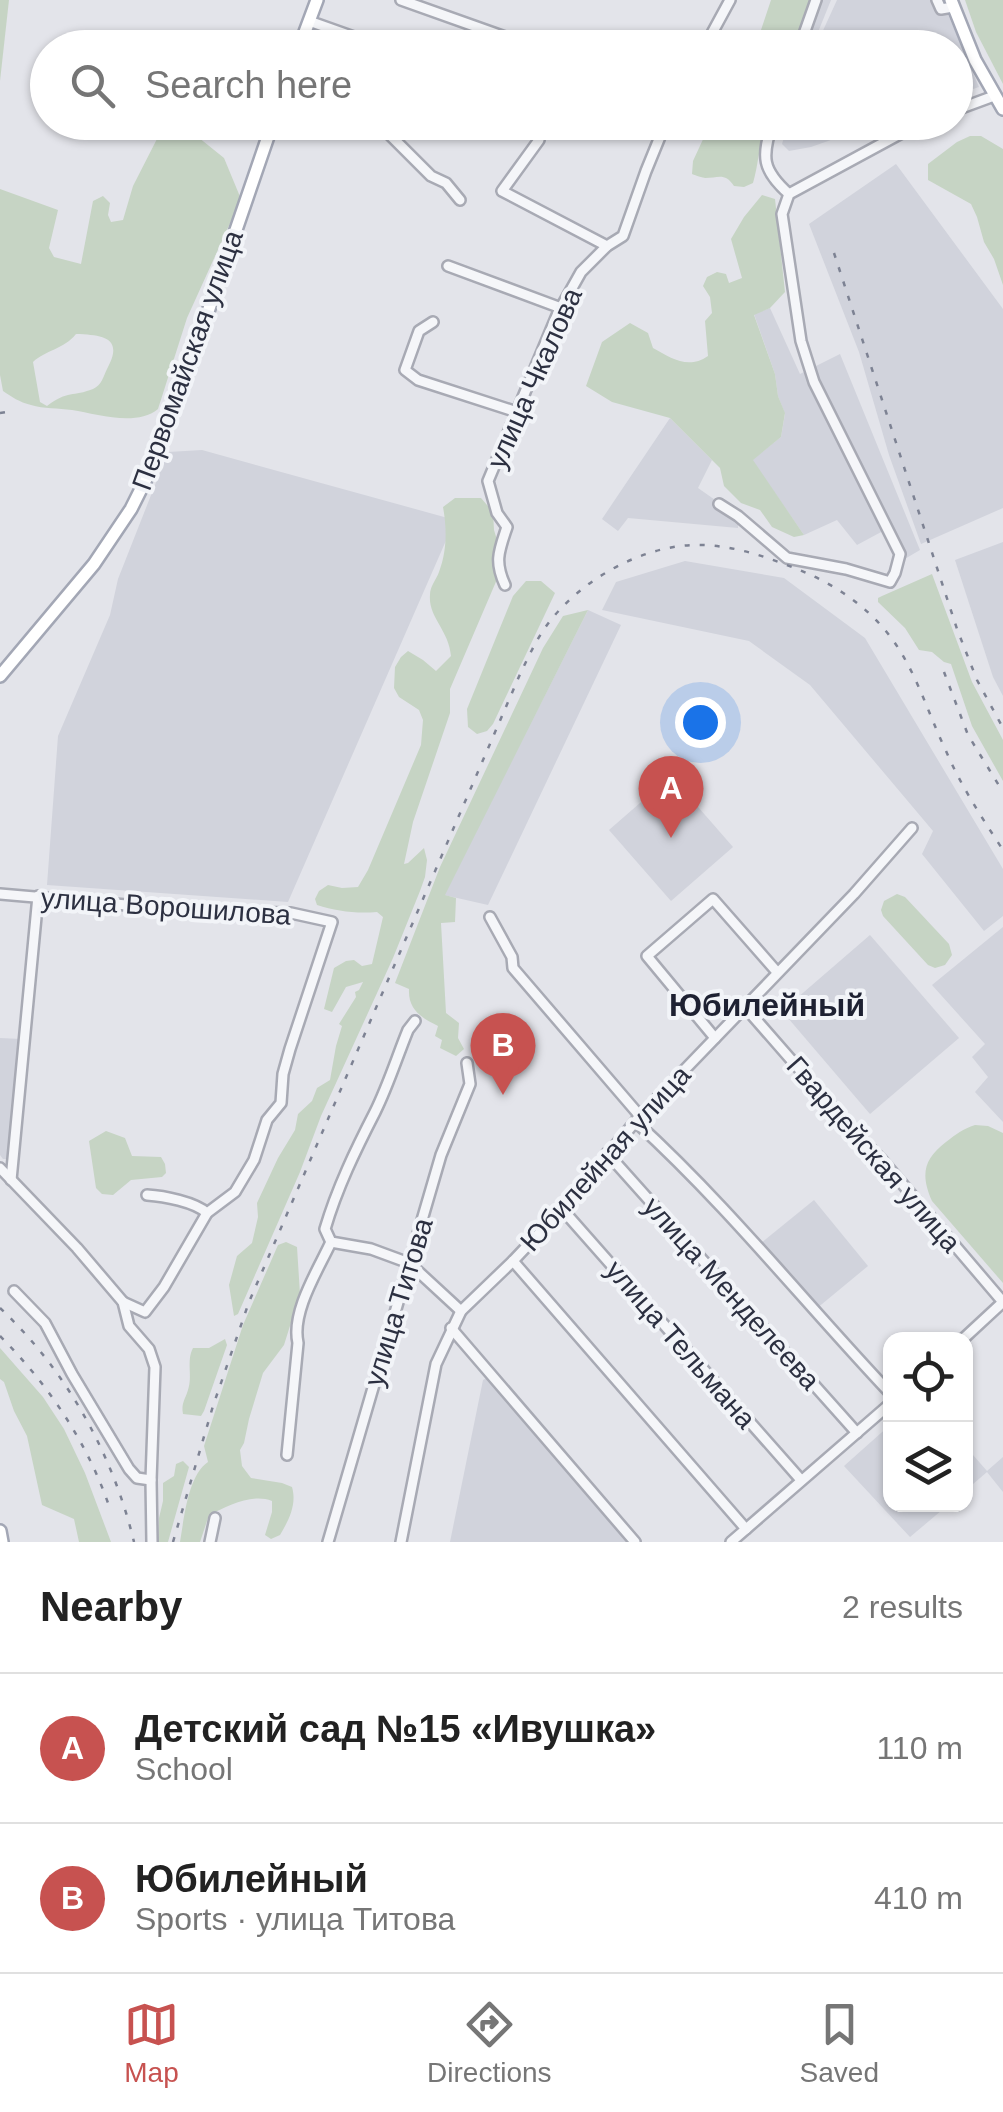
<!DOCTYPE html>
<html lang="en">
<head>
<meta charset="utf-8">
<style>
	:root { --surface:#fff; --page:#f6f6f6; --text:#222; --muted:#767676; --line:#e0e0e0; --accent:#c75250 }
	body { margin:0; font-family:Arial,sans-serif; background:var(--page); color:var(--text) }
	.controls { position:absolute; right:30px; bottom:30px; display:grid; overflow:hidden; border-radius:20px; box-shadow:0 2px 8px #0004 }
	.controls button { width:90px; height:90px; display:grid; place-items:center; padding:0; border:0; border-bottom:2px solid var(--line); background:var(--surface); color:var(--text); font:50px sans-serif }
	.you { position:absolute; left:700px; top:722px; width:35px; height:35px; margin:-25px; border:8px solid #fff; border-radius:50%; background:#1a73e8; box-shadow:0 0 0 15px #1a73e833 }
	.badge { display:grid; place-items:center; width:65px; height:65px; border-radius:50%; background:var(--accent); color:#fff; font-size:32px; font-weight:700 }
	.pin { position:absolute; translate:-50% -82px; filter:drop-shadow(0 2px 5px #0008) }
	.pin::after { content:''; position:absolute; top:52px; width:35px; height:30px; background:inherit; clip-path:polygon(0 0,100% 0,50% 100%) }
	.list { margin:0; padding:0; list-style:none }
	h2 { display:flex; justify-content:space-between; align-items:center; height:130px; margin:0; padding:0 40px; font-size:42px }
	h2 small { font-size:32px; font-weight:400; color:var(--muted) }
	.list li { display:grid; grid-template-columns:65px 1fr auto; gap:30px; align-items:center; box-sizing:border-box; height:150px; padding:0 40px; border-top:2px solid var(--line) }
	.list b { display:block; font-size:38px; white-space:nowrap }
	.list p { margin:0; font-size:32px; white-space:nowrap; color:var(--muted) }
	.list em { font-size:32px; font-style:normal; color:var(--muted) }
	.icon { flex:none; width:55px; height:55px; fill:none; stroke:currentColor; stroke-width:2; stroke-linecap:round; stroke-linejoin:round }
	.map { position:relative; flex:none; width:1003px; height:1542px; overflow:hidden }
	.search { position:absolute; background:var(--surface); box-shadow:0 2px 8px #0004; left:30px; right:30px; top:30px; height:110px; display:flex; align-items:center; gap:25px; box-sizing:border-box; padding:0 35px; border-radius:55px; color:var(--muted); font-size:38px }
	.sheet { height:430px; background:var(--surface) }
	nav { display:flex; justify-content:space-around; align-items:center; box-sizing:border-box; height:140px; border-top:2px solid var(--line); background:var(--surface); font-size:28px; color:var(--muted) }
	nav a { display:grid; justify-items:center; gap:5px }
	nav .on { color:var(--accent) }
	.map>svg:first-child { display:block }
	.built { fill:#d1d3dc }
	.green { fill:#c6d4c4; fill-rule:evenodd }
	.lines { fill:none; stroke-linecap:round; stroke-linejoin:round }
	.minor-casing { stroke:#a8aab4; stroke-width:14 }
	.major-casing { stroke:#a3a7b5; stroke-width:16 }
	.minor { stroke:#f5f6f9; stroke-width:9 }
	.major { stroke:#fff; stroke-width:11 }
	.rail { stroke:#7d8293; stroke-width:2.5; stroke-dasharray:5 10; stroke-linecap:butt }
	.labels { text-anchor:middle; stroke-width:8; stroke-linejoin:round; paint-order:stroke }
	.street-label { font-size:28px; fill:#2c3041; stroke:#f2f4f8 }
	.quarter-label { font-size:32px; font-weight:bold; fill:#1e2132; stroke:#f2f4f8 }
</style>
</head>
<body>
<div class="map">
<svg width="1003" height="1542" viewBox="0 0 1003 1542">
	<rect width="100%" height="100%" fill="#e3e4ea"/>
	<!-- built -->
	<g class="built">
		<polygon points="821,0 831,0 812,47 803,48"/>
		<polygon points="837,0 935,0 946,10 979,87 956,95 956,48 815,48"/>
		<polygon points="789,122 879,122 879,123 811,147 789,151 782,144"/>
		<polygon points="896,164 1003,309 1003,508 921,544 889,455 859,352 809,224"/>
		<polygon points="770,308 800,374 840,354 920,550 903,560 883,531 857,545 837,520 804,535 752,460 781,437 785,414 778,396 775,374 754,314"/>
		<polygon points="670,418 712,460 698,488 738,516 738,528 628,518 618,531 602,519"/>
		<polygon points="202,450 455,520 288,902 47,885 58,736 110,615 118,579 168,452"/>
		<polygon points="1003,542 1003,696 993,677 955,560"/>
		<polygon points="685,561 784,578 865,638 1003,869 1003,916 984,931 922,854 933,831 810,685 749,641 602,610 616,582"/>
		<polygon points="588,610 621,625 488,905 444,895"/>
		<polygon points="671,776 733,847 671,901 609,830"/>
		<polygon points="1003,927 1003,1122 975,1092 988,1077 972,1057 985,1044 932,985"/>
		<polygon points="870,935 959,1038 870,1114 782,1011"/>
		<polygon points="0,1038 21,1039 13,1156 8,1159 3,1159 0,1155"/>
		<polygon points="814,1200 868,1266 816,1309 761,1243"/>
		<polygon points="490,1376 615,1527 628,1542 450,1542 483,1380"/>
		<polygon points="890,1425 890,1504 948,1505 910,1537 844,1466"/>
		<polygon points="966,1447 987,1471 1003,1457 1003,1492 987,1472 966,1490"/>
	</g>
	<!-- green -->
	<g class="green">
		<polygon points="0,0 9,0 0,81"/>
		<polygon points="771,0 812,0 792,47 755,48"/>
		<polygon points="965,0 1003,0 1003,84 976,32"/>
		<path d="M 711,122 L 766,123 C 759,143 759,163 753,183 L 744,187 L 734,186 C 725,172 718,178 705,178 C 704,178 694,175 692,174 L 693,161 Z"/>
		<path d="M 188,129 L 224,158 L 241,199 L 187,318 L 158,409 C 136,427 97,414 72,410 C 58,408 44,409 31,405 C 19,402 12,397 3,391 L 0,375 L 0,189 L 58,210 L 49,248 L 54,257 L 81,264 L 93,201 L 103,196 L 110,203 L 108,215 L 111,222 L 123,220 L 133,186 L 159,135 ZM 76,334 C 104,335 124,338 107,369 C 103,377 102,385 93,389 C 73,397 68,390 47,406 L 40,402 L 33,362 C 46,350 64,349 76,334 Z"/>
		<polygon points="970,136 981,136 1003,149 1003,285 994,259 984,242 977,217 971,204 928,180 928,164 957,142"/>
		<path d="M 762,195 L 775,199 L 785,292 L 770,308 L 754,315 L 775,374 L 778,396 L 785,413 L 781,437 L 753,460 L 804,535 L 794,537 L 772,527 L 760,510 L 741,503 L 724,486 L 720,468 L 670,418 L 612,402 L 586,386 L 602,342 L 630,323 L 648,333 L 653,348 C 671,358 688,370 708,356 L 705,321 L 712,313 L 710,297 L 703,286 L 707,277 L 717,272 L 726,274 L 729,283 L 742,278 L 731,239 L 744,217 Z"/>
		<path d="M 455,498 L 481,498 L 493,512 L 494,530 L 504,563 L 450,689 L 450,713 L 413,822 L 404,864 L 408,863 L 424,848 L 427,860 L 425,877 L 420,891 L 393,958 L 321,1116 L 300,1172 L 238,1314 L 234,1316 L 229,1285 L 237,1256 L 252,1243 L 258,1217 L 257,1203 L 278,1158 L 295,1130 L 298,1114 L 312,1101 L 317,1088 L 330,1080 L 336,1046 L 342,1026 L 339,1024 L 356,997 L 355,992 L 359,990 L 363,982 L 346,987 L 332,1012 L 324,1009 L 334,968 L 346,961 L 354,960 L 362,966 L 372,964 L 383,917 L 377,912 C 356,914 336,911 317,905 L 315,899 L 319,891 L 328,885 L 342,888 L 358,887 L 368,870 L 421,745 L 423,720 L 419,710 L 399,697 L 394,688 L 395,667 L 401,657 L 408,651 L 423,660 L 436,671 L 451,656 C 449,630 428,617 430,595 C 430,586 436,580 439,572 C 447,551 447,529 443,507 Z"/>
		<polygon points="932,574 972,682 1003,740 1003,781 972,726 951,664 944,662 932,652 919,650 905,628 878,602 878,598 882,596"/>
		<polygon points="526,581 541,581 555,593 493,724 487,731 477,734 468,727 467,709 513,596"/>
		<path d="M 588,610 L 445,895 L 456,898 L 455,922 L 441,923 L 446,1013 L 459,1023 L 458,1038 L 464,1049 L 456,1056 L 440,1048 L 442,1040 L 435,1036 L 438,1026 C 420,1017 408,1009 409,989 L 395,983 L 440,867 L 543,648 L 563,616 Z"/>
		<polygon points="897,894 905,897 949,944 952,955 945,965 935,968 928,965 883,916 881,910 884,901"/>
		<path d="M 975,1125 L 988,1126 L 1003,1133 L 1003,1283 L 932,1201 C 920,1174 924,1159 946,1142 C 956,1134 963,1129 975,1125 Z"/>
		<polygon points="106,1131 125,1138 132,1156 161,1157 165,1164 166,1173 162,1177 131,1180 113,1195 102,1194 96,1188 89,1141"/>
		<path d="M 286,1242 L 297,1247 L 300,1294 L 284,1345 L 263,1373 L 249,1419 L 244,1443 L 240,1450 L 242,1466 L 251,1478 L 282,1483 L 292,1487 C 297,1504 289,1520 280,1535 L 271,1539 L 265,1535 L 272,1512 L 272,1501 C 252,1493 228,1506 209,1515 L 200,1542 L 180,1542 C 184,1519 188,1475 208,1462 L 204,1446 L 243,1325 L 278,1245 Z"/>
		<path d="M 225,1339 L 227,1345 L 204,1411 L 201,1416 L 183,1414 C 181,1403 185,1400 188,1390 C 193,1376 186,1361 193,1348 L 209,1348 Z"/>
		<polygon points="0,1348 43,1397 64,1429 85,1473 111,1542 79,1542 74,1519 42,1505 27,1436 14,1411 4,1382 0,1379"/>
		<polygon points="183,1461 189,1467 168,1542 158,1542 159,1518 163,1501 163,1483 174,1476 176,1464"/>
	</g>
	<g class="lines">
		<defs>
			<g id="minor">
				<polyline points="401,0 536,48"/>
				<polyline points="937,0 941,9 953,7"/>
				<polyline points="309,21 385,48"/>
				<polyline points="589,48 590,45 595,48"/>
				<polyline points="704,48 730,0"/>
				<polyline points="799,48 816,0"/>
				<polyline points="956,110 994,96"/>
				<polyline points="377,122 431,176 446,183 460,200"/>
				<path d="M 773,122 C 761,157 762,170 789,194"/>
				<polyline points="547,124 548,122"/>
				<polyline points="539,140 502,191 607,246"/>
				<polyline points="448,266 561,308"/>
				<polyline points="433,322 419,331 405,370 418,380 517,412"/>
				<polyline points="719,504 738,516 787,558 846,569 890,582 895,573 900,554 814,382 801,341 782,214 789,194 922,122"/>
				<path d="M 505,585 C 494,561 499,551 507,527 L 497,513 L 488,481 L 558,313 L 581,272 L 607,246 L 623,236 L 646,171 L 666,122"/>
				<polyline points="0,894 207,912 291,913 332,922 290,1049 283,1074 281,1103 267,1120 254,1160 235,1192 207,1213 164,1287 145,1312 123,1302"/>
				<polyline points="490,917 512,957 513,968 640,1116"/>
				<polyline points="745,1007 855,1133 882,1160 1003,1302"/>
				<path d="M 415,1021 L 408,1030 C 397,1057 388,1086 375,1112 C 356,1149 337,1188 325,1229 L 331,1242 L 371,1249 L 409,1263 L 461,1311"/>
				<polyline points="715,1038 647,956 713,899 777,972"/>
				<path d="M 636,1122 C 728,1206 805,1303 890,1393"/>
				<polyline points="607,1153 857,1433"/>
				<polyline points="0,1168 77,1248 123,1302 129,1326 149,1349 155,1367 151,1480 152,1542"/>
				<polyline points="11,1180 38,896"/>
				<path d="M 147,1195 C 164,1196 195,1202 207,1213"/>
				<polyline points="562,1209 801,1480"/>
				<polyline points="513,1261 746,1529"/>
				<polyline points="14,1291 45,1323 72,1374 129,1469 137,1478 151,1480"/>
				<polyline points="451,1328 635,1542"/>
				<polyline points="962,1340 1003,1302"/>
				<path d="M 287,1455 L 298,1343 C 291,1312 318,1270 331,1242"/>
				<polyline points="210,1542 215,1518"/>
				<polyline points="328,1542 441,1155 470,1084 467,1063"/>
				<polyline points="401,1542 436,1364 461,1311 513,1261 562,1209 640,1116 854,894 912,828"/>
				<polyline points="731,1542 890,1404"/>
			</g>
			<g id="major">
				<polyline points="951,0 975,60 1003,109"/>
				<polyline points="299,48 317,0"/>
				<polyline points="0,676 94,564 131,509 146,479 189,367 273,122"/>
				<polyline points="0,1531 2,1542"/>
			</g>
		</defs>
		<!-- minor casing -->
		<use href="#minor" class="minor-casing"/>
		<!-- major casing -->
		<use href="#major" class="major-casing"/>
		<!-- minor -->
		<use href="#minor" class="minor"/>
		<!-- major -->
		<use href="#major" class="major"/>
		<!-- rail -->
		<g class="rail">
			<polyline points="834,253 957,629 977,680 1003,728"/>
			<polyline points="0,413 7,412"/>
			<polyline points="944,672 968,735 1003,792"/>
			<path d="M 0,1308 C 66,1370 113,1454 134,1542"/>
			<path d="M 0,1336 C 46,1382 86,1440 108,1503"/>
			<path d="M 173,1542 L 213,1406 L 249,1302 L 521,672 C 529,656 536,640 547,625 C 581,579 645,543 703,545 C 731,546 758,554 784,564 C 823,578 858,598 885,630 C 915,666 926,709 946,751 C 961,786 982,818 1003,850"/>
		</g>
	</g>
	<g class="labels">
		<!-- street labels -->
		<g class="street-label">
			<text transform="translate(187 360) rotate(-70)" y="10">Первомайская улица</text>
			<text transform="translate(534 378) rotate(-66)" y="10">улица Чкалова</text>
			<text transform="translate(166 906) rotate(4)" y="10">улица Ворошилова</text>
			<text transform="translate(874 1154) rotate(49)" y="10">Гвардейская улица</text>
			<text transform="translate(605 1158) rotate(-48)" y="10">Юбилейная улица</text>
			<text transform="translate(732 1293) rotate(48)" y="10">улица Менделеева</text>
			<text transform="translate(398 1302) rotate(-73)" y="10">улица Титова</text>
			<text transform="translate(681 1344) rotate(49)" y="10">улица Тельмана</text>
		</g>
		<!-- quarter labels -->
		<g class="quarter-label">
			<text x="767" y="1016">Юбилейный</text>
		</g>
	</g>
</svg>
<div class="controls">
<button><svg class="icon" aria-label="locate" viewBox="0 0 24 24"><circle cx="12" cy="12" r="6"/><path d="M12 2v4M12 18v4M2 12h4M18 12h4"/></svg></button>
<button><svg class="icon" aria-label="layers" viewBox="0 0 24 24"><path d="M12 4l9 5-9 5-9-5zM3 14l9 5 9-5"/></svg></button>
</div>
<div class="you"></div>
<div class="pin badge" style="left:671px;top:838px">A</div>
<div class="pin badge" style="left:503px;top:1095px">B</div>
<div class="search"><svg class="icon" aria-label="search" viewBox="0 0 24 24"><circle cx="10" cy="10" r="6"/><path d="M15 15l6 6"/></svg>Search here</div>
</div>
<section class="sheet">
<h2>Nearby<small>2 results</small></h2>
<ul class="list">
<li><span class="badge">A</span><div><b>Детский сад №15 «Ивушка»</b><p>School</p></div><em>110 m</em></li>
<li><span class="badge">B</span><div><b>Юбилейный</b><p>Sports · улица Титова</p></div><em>410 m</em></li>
</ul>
</section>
<nav>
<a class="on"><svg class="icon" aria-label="map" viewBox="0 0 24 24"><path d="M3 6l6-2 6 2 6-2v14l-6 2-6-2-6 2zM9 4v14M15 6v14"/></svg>Map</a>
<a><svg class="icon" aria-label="directions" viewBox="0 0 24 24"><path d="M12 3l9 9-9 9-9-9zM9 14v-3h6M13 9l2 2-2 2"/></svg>Directions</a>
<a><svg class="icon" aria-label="saved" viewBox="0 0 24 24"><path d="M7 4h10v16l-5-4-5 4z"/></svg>Saved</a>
</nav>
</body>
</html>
